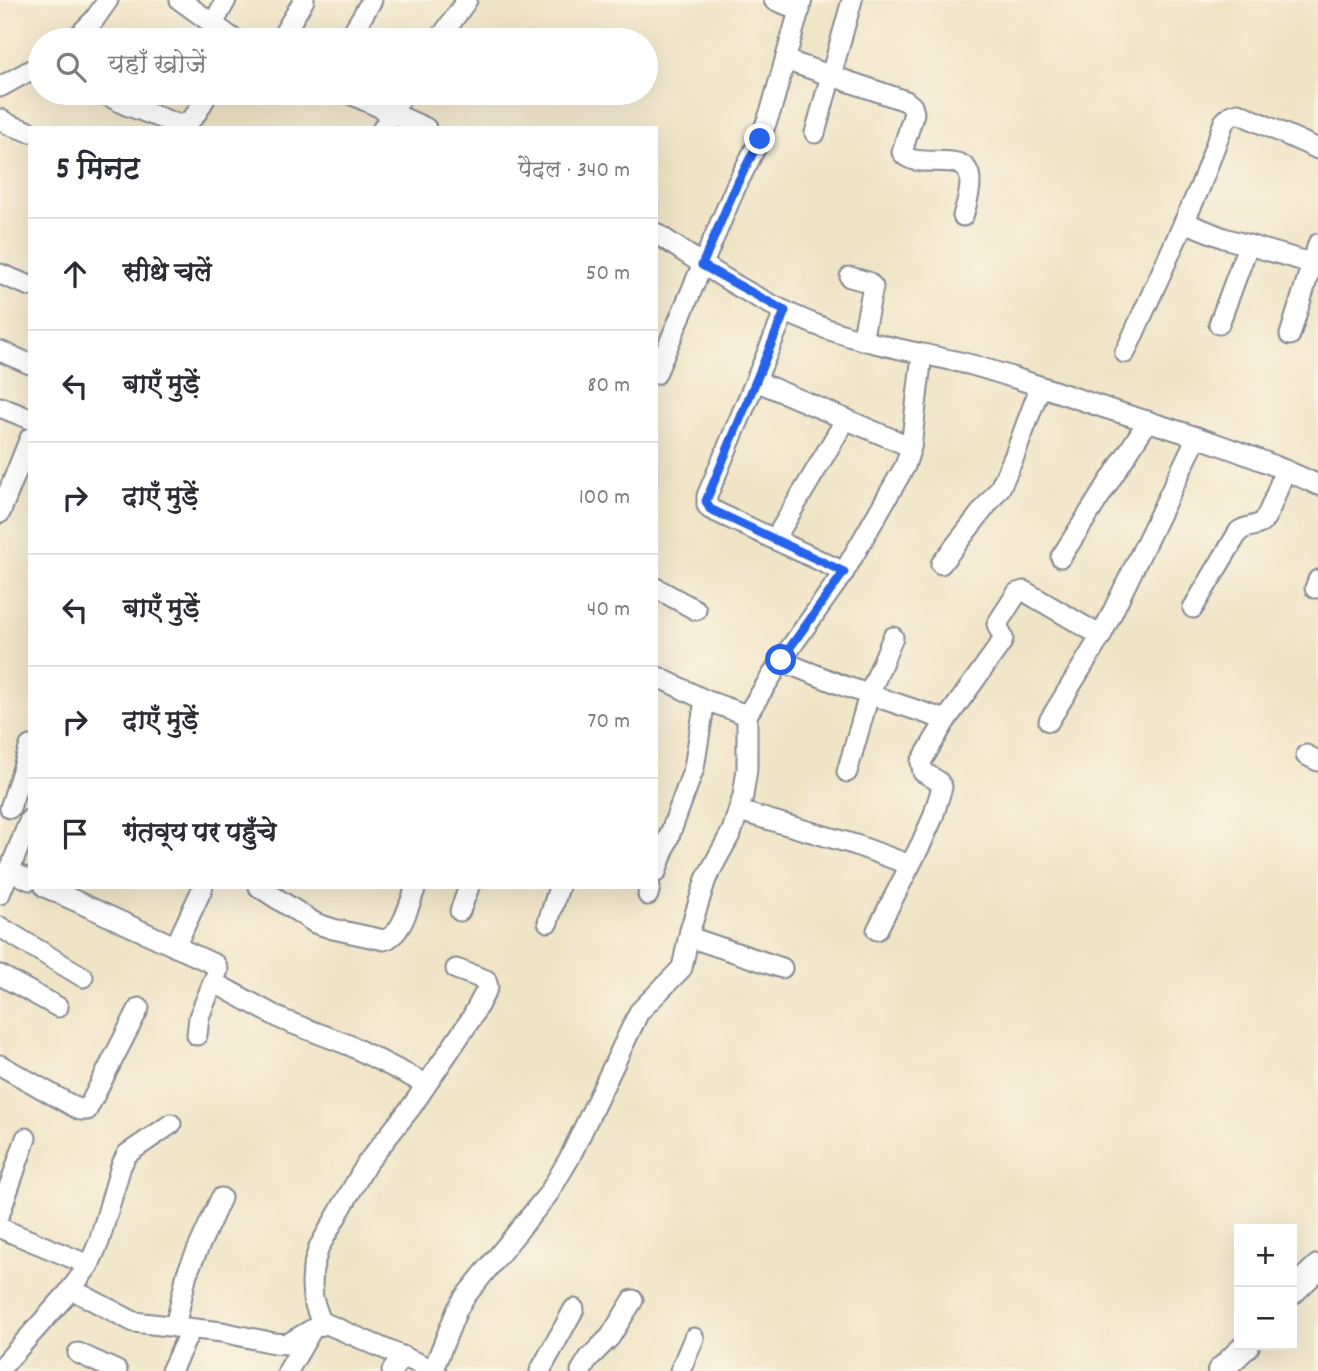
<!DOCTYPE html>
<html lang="hi">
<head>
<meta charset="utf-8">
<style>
	:root { --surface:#fff; --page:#f7f7f7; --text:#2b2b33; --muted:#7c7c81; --line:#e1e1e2 }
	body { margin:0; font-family:Dekko,"Playpen Sans Deva",sans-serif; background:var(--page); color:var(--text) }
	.controls { position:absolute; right:21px; bottom:21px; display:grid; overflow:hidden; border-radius:0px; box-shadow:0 7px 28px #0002 }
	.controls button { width:63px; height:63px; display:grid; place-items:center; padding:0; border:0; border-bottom:2px solid var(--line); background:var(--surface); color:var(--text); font:35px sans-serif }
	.stop { position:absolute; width:21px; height:21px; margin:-16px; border:5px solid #2563eb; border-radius:50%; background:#fff }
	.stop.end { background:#2563eb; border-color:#fff; box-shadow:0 2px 7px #0008 }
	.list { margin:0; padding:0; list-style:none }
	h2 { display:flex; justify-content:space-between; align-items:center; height:91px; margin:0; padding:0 28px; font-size:30px }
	h2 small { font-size:23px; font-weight:400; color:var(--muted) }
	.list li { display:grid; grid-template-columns:46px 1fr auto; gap:21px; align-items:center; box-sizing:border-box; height:112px; padding:0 28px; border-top:2px solid var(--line) }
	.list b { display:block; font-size:26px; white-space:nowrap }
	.list em { font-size:23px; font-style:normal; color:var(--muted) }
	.icon { flex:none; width:38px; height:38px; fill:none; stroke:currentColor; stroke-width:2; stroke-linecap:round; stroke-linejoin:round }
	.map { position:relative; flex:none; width:1318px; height:1371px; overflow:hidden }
	.search { position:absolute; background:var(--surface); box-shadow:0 7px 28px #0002; left:28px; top:28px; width:630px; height:77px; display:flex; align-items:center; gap:18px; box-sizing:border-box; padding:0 24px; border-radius:38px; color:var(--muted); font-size:26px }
	.panel { position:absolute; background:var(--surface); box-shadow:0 7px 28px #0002; left:28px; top:126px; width:630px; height:763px; border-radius:0px }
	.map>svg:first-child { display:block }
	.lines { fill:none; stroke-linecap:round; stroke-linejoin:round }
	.minor-casing { stroke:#868a92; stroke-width:23 }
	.major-casing { stroke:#868a92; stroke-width:28 }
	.minor { stroke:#fff; stroke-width:19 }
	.major { stroke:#fff; stroke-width:24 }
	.route { stroke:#2563eb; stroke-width:9 }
</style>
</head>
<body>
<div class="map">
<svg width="1318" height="1371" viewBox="0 0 1318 1371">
	<rect width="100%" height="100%" fill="#fcf5e5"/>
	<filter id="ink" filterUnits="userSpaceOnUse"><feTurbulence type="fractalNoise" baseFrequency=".0143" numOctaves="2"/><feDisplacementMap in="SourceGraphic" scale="14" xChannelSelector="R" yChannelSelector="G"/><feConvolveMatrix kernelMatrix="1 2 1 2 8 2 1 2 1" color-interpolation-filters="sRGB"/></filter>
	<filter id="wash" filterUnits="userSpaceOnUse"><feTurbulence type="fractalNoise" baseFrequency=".00686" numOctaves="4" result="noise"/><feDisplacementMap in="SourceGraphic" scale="28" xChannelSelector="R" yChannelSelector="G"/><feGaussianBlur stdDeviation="1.57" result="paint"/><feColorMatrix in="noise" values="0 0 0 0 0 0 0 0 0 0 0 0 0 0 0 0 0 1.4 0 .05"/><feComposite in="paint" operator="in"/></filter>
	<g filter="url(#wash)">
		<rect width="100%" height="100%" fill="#f0e4c6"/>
	</g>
	<g filter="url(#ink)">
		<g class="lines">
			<defs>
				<g id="minor">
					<polyline points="180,0 235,40"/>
					<polyline points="774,0 800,10"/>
					<polyline points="213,24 226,0"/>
					<polyline points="74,40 94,20 108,0"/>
					<polyline points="280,40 304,0"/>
					<polyline points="348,40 372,0"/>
					<polyline points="439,40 467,0"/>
					<path d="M 785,60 L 906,101 L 912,106 L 914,113 L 902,152 C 915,174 971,144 970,183 C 970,194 966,206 963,216"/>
					<polyline points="0,87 40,65"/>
					<path d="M 103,93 L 126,105 L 180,125 C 195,122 201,105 208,93"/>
					<polyline points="348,93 426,128"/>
					<polyline points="0,119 10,125 30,132"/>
					<polyline points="383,128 404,93"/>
					<polyline points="815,133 852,0"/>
					<polyline points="1184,222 1224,238 1311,263"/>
					<path d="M 656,233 C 710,270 765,307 827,329 C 875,346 923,353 972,365 C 1018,378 1063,394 1108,409 C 1180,431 1251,453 1318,485"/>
					<polyline points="0,274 30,286"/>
					<polyline points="850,277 868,282 873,287 862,340"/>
					<polyline points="785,311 707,496 707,505 710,509 844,572"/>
					<polyline points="1219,324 1248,246"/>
					<polyline points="1290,335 1318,244"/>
					<polyline points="0,351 30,364"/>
					<polyline points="1125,353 1200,187 1224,122 1231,115 1238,113 1318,149"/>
					<polyline points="656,374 736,186 760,139 771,110 802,0"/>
					<polyline points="756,381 911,447"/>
					<polyline points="0,407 30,419"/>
					<polyline points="0,513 30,438"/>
					<polyline points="775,539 846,419"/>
					<polyline points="1061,557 1148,421"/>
					<polyline points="941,564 1000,488 1014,457 1040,387"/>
					<polyline points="656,588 696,610"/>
					<polyline points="1315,588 1318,580"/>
					<path d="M 1193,608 L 1239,531 C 1246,526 1254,527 1261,523 C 1270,516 1280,481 1285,470"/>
					<polyline points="781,661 844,686 946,720"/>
					<polyline points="656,676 705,700 747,715"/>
					<polyline points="1049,721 1101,636 1197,437"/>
					<polyline points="1306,755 1318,761"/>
					<polyline points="847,772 869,695 893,637"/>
					<polyline points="10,808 30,746"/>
					<polyline points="739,811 856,845 910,865"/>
					<polyline points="9,871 30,880"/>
					<polyline points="656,872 694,768 705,700"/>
					<polyline points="45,887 216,965 218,970 199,1017 197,1035"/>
					<path d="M 259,887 L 315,923 L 333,929 L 384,940 C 403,935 409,903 416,887"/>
					<polyline points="0,894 30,819"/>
					<polyline points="648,895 650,887"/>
					<polyline points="460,911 469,887"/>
					<polyline points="548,922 559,887"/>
					<polyline points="0,927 83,977"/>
					<polyline points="877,930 922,842 933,817 942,787 938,781 923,772 921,762 946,720 1002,642 1003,638 997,624 1017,593 1024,591 1101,636"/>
					<polyline points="689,937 782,968"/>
					<polyline points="175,947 203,887"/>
					<polyline points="0,975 58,1007"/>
					<polyline points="213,982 283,1020 349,1045 426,1084"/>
					<polyline points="0,1065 80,1110 87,1110 139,1008"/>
					<polyline points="0,1213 26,1138"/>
					<polyline points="0,1228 89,1265"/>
					<polyline points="71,1289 134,1322 222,1332 274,1343 287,1344 318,1326 327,1324 436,1371"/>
					<polyline points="322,1325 313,1299 312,1284 313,1268 319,1247 367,1163 412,1106 471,1019 488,987 486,980 456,969"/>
					<polyline points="175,1327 187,1273 221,1198"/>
					<polyline points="78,1353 117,1371"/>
					<polyline points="0,1369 68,1293 89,1265 99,1242 121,1166 127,1154 171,1124"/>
					<polyline points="433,1370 457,1310 464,1298 549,1193 570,1157 639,1012 682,968 690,930 706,879 732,831 743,796 747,769 747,715 781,661 844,572 905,466 911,447 922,355"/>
					<polyline points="171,1371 191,1329"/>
					<polyline points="288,1371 310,1333"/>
					<polyline points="392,1371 402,1356"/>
					<polyline points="540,1371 574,1309"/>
					<polyline points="581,1371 589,1358 610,1337 633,1300"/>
					<polyline points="680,1371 694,1338"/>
				</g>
				<g id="major">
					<polyline points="1292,1292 1318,1267"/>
					<polyline points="1220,1371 1247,1345"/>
				</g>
			</defs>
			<!-- minor casing -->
			<use href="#minor" class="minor-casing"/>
			<!-- major casing -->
			<use href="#major" class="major-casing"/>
			<!-- minor -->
			<use href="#minor" class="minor"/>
			<!-- major -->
			<use href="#major" class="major"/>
		</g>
	</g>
	<g class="lines" filter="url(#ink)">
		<!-- route -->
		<polyline class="route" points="760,139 736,186 702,265 785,311 706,501 710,509 844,572 781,660"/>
	</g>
</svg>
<div class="controls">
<button>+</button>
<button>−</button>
</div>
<div class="stop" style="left:781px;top:660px"></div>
<div class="stop end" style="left:760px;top:139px"></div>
<div class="search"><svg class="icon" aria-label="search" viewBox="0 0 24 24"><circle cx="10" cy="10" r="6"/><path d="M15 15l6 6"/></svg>यहाँ खोजें</div>
<section class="panel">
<h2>5 मिनट<small>पैदल · 340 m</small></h2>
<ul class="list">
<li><svg class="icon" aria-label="ahead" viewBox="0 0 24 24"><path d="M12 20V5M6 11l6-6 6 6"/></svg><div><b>सीधे चलें</b></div><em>50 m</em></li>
<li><svg class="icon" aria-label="left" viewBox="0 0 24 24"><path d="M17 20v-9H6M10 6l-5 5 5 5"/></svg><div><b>बाएँ मुड़ें</b></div><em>80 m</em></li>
<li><svg class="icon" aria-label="right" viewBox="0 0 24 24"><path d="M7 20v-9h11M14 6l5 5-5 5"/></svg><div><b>दाएँ मुड़ें</b></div><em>100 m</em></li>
<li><svg class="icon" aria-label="left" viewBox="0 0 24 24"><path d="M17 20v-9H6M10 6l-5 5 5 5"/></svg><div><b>बाएँ मुड़ें</b></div><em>40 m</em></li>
<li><svg class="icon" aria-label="right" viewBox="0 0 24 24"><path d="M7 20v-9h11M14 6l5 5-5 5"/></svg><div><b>दाएँ मुड़ें</b></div><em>70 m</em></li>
<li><svg class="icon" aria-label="arrive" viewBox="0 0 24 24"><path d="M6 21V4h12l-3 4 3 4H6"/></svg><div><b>गंतव्य पर पहुँचे</b></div></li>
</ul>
</section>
</div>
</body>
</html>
